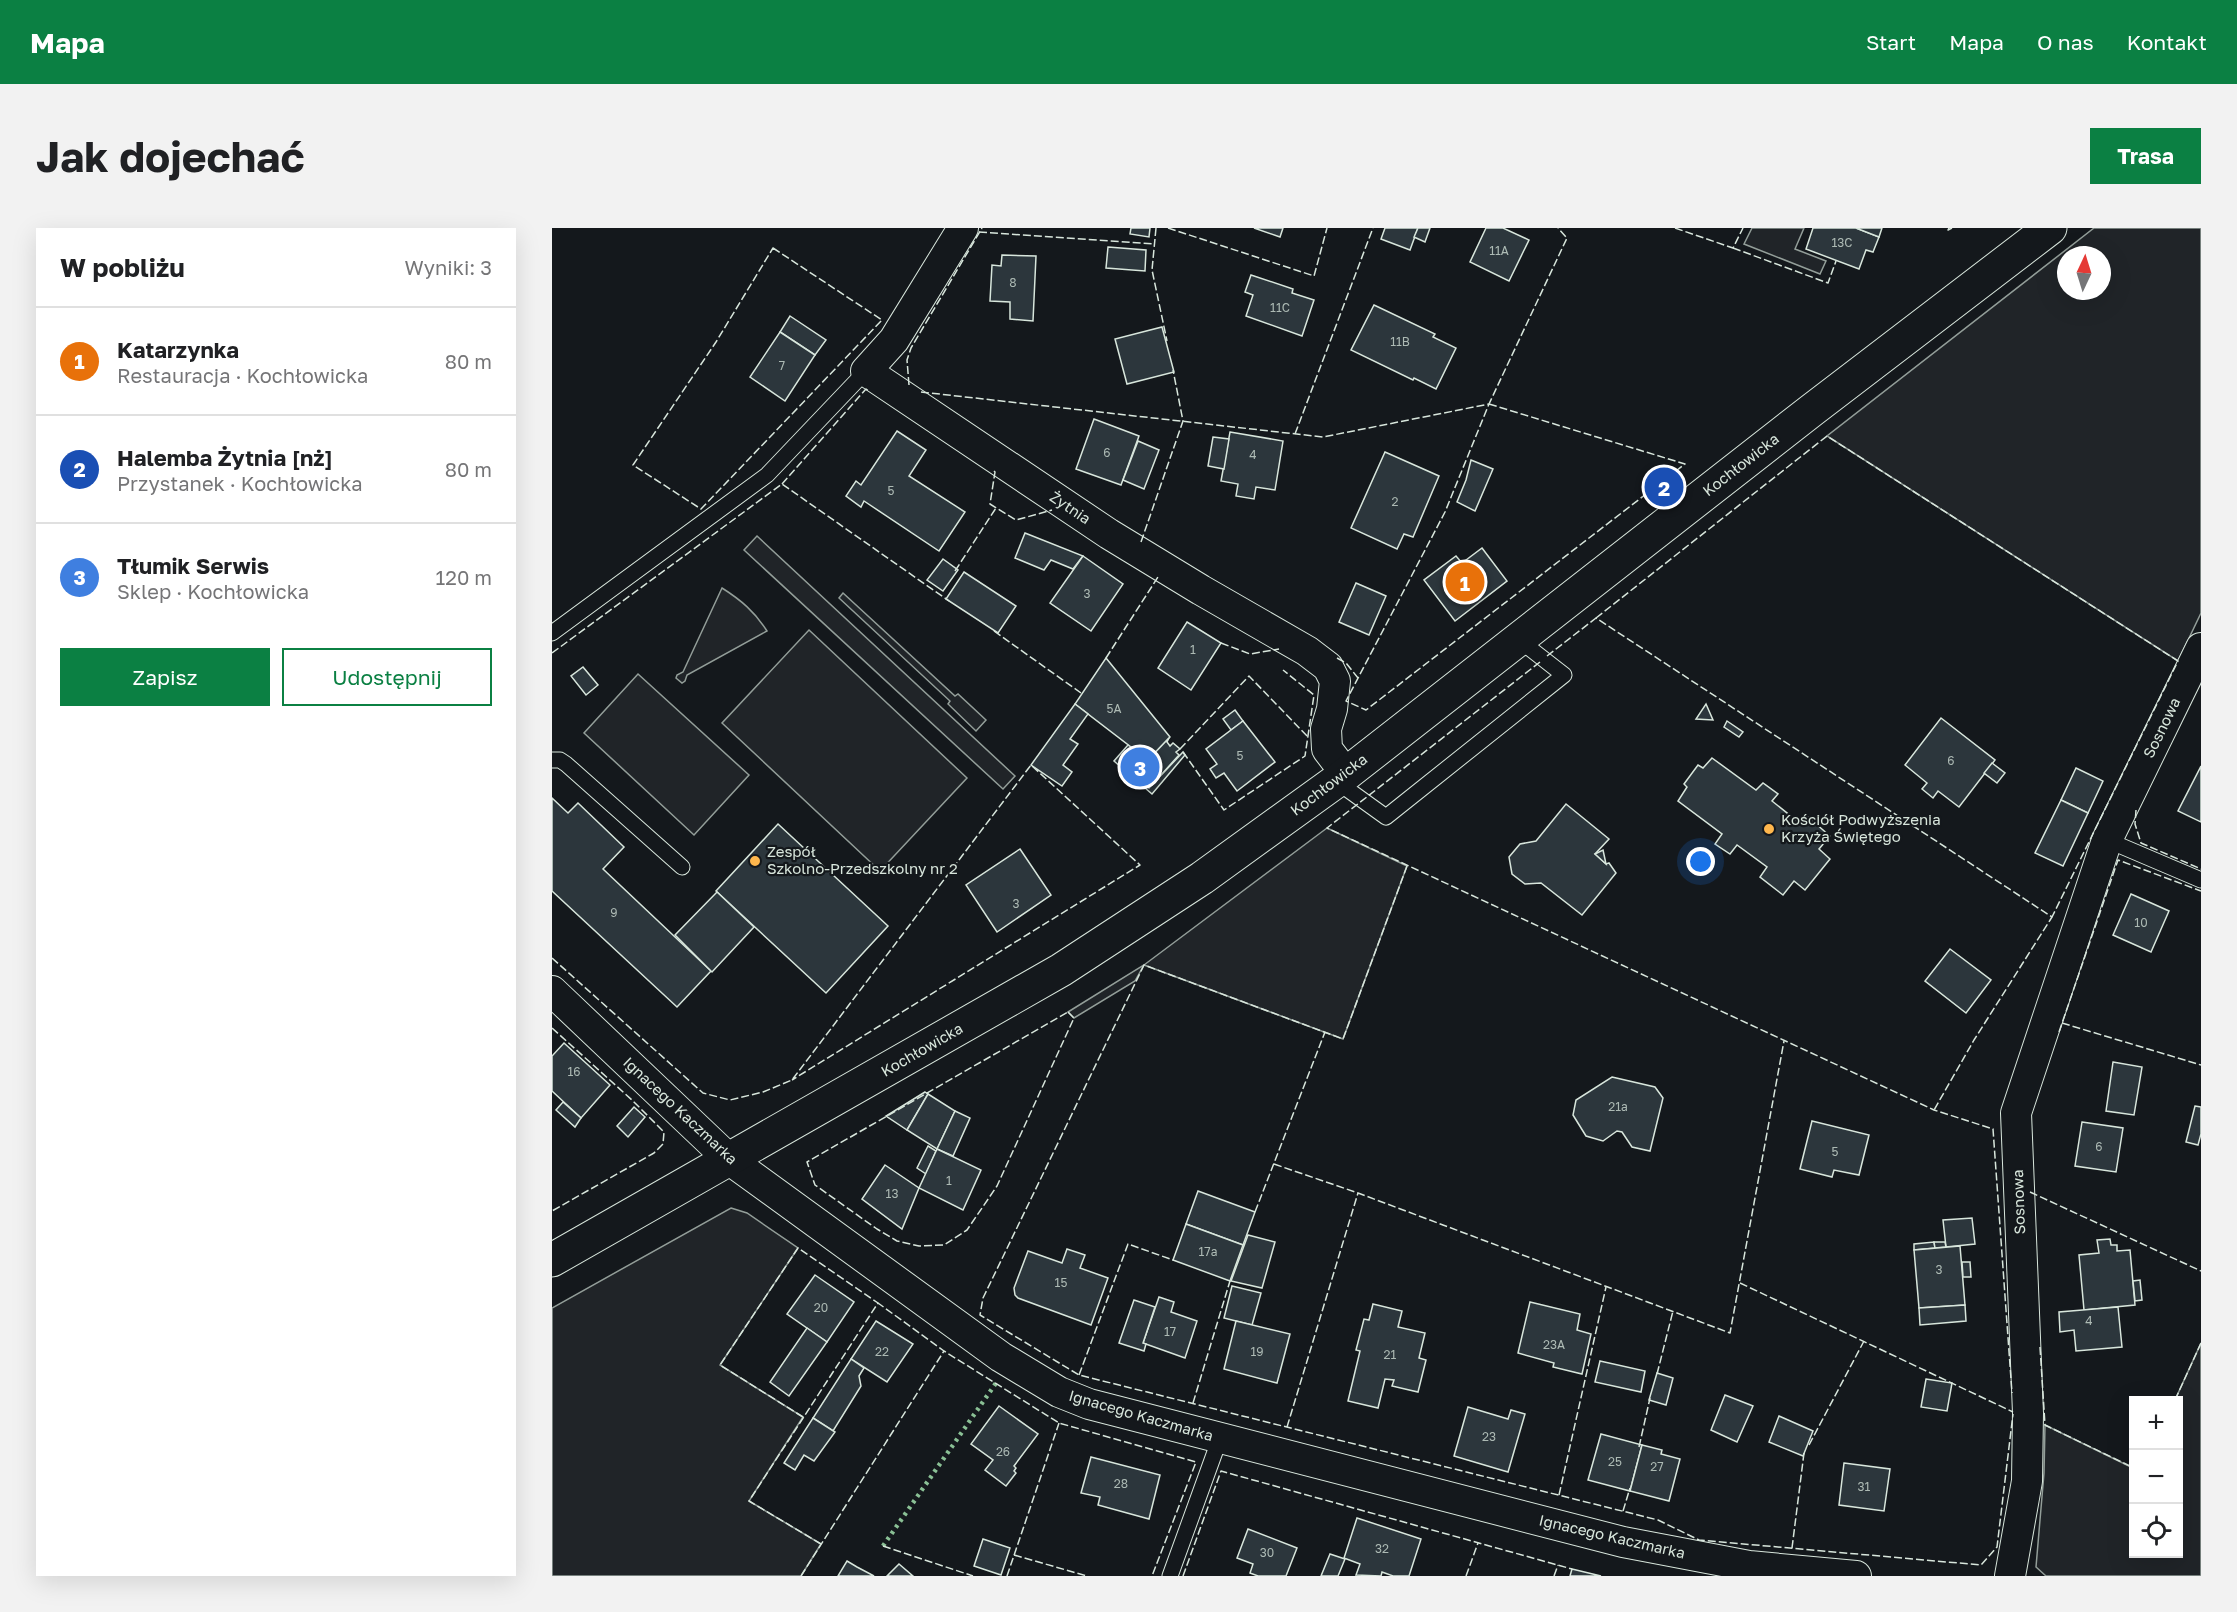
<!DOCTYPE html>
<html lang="pl">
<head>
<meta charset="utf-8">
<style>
	:root { --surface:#fff; --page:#f2f2f2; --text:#202124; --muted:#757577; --line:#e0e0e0; --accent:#0b8043 }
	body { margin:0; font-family:"Golos Text",sans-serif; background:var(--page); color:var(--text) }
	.controls { position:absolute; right:18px; bottom:18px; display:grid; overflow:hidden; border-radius:0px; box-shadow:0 6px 24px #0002 }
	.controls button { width:54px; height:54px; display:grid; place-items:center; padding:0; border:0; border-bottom:2px solid var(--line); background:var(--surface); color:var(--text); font:30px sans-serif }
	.compass { position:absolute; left:1505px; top:18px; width:54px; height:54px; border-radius:50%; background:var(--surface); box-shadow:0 6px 24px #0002; rotate:4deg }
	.you { position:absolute; left:1149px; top:634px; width:21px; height:21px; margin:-15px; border:4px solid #fff; border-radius:50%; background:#1a73e8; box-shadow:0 0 0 9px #1a73e833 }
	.badge { display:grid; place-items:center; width:39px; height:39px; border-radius:50%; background:var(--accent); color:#fff; font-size:20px; font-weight:700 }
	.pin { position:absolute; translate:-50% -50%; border:3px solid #fff; box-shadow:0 2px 6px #0006 }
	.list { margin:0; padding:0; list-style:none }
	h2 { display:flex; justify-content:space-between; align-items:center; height:78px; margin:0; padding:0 24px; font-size:26px }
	h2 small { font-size:20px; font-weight:400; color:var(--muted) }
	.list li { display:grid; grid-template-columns:39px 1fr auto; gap:18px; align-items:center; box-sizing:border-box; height:108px; padding:0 24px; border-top:2px solid var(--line) }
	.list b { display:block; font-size:22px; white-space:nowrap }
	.list p { margin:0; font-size:20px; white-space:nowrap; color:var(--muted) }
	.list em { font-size:20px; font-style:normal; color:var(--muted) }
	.actions { display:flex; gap:12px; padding:18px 24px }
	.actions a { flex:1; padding:14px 0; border:2px solid var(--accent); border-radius:0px; text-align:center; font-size:21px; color:var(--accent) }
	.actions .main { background:var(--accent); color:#fff }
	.icon { flex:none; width:33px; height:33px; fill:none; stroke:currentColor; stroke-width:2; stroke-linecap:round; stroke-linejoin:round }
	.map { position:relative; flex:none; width:1649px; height:1348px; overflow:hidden; border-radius:0px }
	header { display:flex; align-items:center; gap:36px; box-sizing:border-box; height:84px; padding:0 30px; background:var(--accent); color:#fff }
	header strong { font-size:28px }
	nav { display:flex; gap:33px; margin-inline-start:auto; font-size:21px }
	.intro { display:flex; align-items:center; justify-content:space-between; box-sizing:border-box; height:144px; padding:0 36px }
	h1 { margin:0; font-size:42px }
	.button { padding:15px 27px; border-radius:0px; background:var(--accent); color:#fff; font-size:21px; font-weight:700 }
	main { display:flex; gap:36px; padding:0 36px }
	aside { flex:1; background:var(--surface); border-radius:0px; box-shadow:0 6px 24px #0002 }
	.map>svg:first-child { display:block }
	.green { fill:#202428; stroke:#939e99; stroke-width:1.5; fill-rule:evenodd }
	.building { fill:#2c363c; stroke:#d8e6dc; stroke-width:1.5 }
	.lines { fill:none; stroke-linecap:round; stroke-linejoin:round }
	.lane-casing { stroke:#d8e6dc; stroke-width:17 }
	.street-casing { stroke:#d8e6dc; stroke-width:32 }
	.secondary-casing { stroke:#d8e6dc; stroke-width:35 }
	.lane { stroke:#14181c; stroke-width:15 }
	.street { stroke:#14181c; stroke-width:30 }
	.secondary { stroke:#14181c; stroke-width:33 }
	.hedge { stroke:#8ac095; stroke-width:4.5; stroke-dasharray:3 4.5; stroke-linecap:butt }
	.fence { stroke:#d8e6dc; stroke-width:1.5; stroke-dasharray:8 3; stroke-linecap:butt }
	.poi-dot { fill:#ffb74d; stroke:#14181c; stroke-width:2 }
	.labels { text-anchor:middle; stroke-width:4.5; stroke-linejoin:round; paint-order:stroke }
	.number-label { font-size:12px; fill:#adbab4 }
	.street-label { font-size:15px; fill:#d8e6dc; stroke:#14181c }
	.poi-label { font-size:15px; fill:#d8e6dc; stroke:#14181c; text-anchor:start }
</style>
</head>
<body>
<header>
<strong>Mapa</strong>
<nav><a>Start</a><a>Mapa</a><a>O nas</a><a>Kontakt</a></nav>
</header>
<div class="intro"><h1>Jak dojechać</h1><a class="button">Trasa</a></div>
<main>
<aside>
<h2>W pobliżu<small>Wyniki: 3</small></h2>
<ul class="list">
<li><span class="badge" style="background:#e8710a">1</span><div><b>Katarzynka</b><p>Restauracja · Kochłowicka</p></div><em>80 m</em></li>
<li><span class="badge" style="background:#1a4fb4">2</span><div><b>Halemba Żytnia [nż]</b><p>Przystanek · Kochłowicka</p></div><em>80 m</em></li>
<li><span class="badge" style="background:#3f7fe0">3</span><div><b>Tłumik Serwis</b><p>Sklep · Kochłowicka</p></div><em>120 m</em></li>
</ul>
<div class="actions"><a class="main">Zapisz</a><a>Udostępnij</a></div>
</aside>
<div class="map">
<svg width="1649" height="1348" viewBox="0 0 1649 1348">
	<rect width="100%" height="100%" fill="#14181c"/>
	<!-- green -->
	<g class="green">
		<polygon points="1200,0 1252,0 1243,21 1274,33 1268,46 1192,16"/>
		<path d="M 1542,0 L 1649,0 L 1649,385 L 1626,433 L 1275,208 ZM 1514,27 L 1550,27 L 1550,63 L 1514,63 Z"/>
		<polygon points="205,308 463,548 451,561 192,322"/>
		<path d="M 170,360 C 189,372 203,384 215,403 L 135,447 L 133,453 L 130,455 L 124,450 L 125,447 L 131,444 Z"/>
		<polygon points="291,365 403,468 406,466 434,492 424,503 396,476 398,473 287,370"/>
		<polygon points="257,402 415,550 328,643 170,495"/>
		<polygon points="86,446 197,547 142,607 32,505"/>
		<polygon points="775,600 855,638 791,811 592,737 583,753 522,790 516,784 592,737"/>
		<polygon points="179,980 195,985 246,1020 168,1137 251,1189 197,1273 269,1316 249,1348 0,1348 0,1080"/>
		<polygon points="1649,1115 1649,1348 1494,1348 1484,1339 1492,1245 1493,1197 1581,1240 1582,1326 1626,1326 1626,1172 1623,1172"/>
	</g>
	<!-- building -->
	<g class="building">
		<polygon points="579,0 598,0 597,9 578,6"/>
		<polygon points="702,0 731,0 728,9"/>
		<polygon points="833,0 866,0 858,22 829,11"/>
		<polygon points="866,0 878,0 873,14 862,9"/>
		<polygon points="934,0 951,0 977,12 957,53 918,34"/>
		<polygon points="1261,0 1304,0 1327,9 1321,24 1314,22 1307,41 1254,21"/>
		<polygon points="1304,0 1330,0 1327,9"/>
		<polygon points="556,19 594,22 593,43 554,40"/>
		<polygon points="450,27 484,28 481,93 458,91 458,74 438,73 440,37 449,38"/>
		<polygon points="699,47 741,61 740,65 762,72 750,108 694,88 701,67 693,64"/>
		<polygon points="822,77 883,106 881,109 904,120 884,161 862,150 861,152 799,122"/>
		<polygon points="238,88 274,112 263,127 228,104"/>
		<polygon points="610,99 622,144 575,156 563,111"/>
		<polygon points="228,104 263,127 233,173 198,149"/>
		<polygon points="542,191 587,208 569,257 524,241"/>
		<polygon points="345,203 374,222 357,248 413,284 387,323 312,273 309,279 294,268 304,253 309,257"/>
		<polygon points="678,204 731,213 723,262 704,259 702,271 684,268 686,256 669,253"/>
		<polygon points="661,209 677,211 672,241 656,238"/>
		<polygon points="586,213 607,222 592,261 571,252"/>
		<polygon points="833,224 887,248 861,309 852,306 845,321 799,300"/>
		<polygon points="919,232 941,241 923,283 905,274 914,252"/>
		<polygon points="473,305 531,328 521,341 499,332 492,342 463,330"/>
		<polygon points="930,320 955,353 903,393 872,352 904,328 910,335"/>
		<polygon points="531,328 571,356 539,403 498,375"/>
		<polygon points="391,331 406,342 391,363 375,352"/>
		<polygon points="412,344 464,378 446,405 394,371"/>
		<polygon points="804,355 834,368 817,407 787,394"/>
		<polygon points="635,394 669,415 639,462 606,440"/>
		<polygon points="554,430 618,509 596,532 523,476"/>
		<polygon points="31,439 46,457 34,467 19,448"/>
		<polygon points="523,476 536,486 518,511 526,516 511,537 520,544 510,558 479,537"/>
		<polygon points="1154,476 1161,492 1144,491"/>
		<polygon points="683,482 691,493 679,502 671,491"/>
		<polygon points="1389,490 1443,532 1407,579 1386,563 1381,570 1370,561 1375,555 1353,537"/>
		<polygon points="691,493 723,534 685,563 672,545 664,550 658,541 665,536 654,521"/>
		<polygon points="1175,493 1191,504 1187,509 1172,499"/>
		<polygon points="617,510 615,514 618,518 621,515 628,521 624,524 627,527 600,557 597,554 594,557 571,537 574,533 571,530 578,523 581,526 584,523 580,520 596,532"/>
		<polygon points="576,517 580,520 568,534 597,560 631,524 633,527 600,566 562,533"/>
		<polygon points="1160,530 1204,562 1211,555 1226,566 1220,573 1249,596 1256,589 1278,608 1267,621 1278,631 1253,662 1242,653 1231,667 1208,649 1215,639 1185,617 1178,626 1163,616 1170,606 1126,573 1135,559 1132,556 1146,537 1151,540"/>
		<polygon points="1440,535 1453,545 1445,555 1432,545"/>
		<polygon points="1649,538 1649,594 1626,583"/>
		<polygon points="1524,540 1551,553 1536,585 1509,572"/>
		<polygon points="0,570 16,585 26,575 72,619 51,641 159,743 125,779 0,663"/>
		<polygon points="1509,572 1536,585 1511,638 1483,625"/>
		<polygon points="1014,576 1057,611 1043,626 1054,636 1057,635 1064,645 1030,687 989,655 973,656 960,646 957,629 968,616 984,613"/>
		<polygon points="226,596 336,698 274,765 164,663"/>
		<polygon points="468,621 499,667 445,704 414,657"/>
		<polygon points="1051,622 1054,636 1043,626"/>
		<polygon points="165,664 202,699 160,744 123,707"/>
		<polygon points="1579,666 1617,683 1599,724 1561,707"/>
		<polygon points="1398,721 1439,752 1414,785 1373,753"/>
		<polygon points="12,815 58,857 29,890 0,863 0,828"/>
		<polygon points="1561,834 1590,839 1582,887 1554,883"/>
		<polygon points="1060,849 1103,859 1111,870 1098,923 1080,919 1070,904 1065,903 1051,913 1034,908 1021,887 1024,872"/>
		<polygon points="373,864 376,866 355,902 334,888"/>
		<polygon points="376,866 403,883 385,921 355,902"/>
		<polygon points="11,874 29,890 23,899 4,882"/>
		<polygon points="1643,878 1649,879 1649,906 1646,917 1634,914"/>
		<polygon points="82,879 93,889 76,909 65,898"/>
		<polygon points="403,883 418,890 401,928 385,921"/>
		<polygon points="1260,893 1317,907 1307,947 1282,942 1280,949 1248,941"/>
		<polygon points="1530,894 1571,900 1564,944 1523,938"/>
		<polygon points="376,918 384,923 374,946 365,940"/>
		<polygon points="385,921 429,942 411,982 367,960"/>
		<polygon points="333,937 367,960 350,1001 310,971"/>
		<polygon points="646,963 703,984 691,1017 634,996"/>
		<polygon points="1420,990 1423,1016 1394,1019 1391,992"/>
		<polygon points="634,996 691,1017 678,1053 621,1032"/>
		<polygon points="696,1007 723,1014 710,1060 679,1053"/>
		<polygon points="1558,1011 1559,1017 1565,1017 1565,1023 1578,1022 1583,1077 1532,1082 1527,1027 1547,1025 1545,1012"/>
		<polygon points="1382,1014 1383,1020 1362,1022 1362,1016"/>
		<polygon points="1382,1014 1393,1014 1394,1019 1383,1020"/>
		<polygon points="1408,1018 1413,1077 1367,1080 1362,1022"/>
		<polygon points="515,1021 533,1027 528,1040 556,1050 539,1097 466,1070 463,1067 462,1060 476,1023 510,1035"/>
		<polygon points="1410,1034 1418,1034 1419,1049 1411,1049"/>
		<polygon points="263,1047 302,1074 275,1114 235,1086"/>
		<polygon points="1588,1052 1590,1072 1583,1073 1581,1053"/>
		<polygon points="680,1058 709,1065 700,1097 672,1090"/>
		<polygon points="607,1069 622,1074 619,1084 645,1093 633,1130 591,1115"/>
		<polygon points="582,1072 603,1079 591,1115 594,1116 592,1123 567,1115"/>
		<polygon points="978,1074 1028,1086 1025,1102 1039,1106 1030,1146 1001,1139 1002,1135 966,1125"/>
		<polygon points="821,1076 850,1083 846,1099 873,1105 867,1130 874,1132 866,1164 840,1158 842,1152 833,1151 826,1180 796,1173 808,1123 804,1122 812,1091 817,1092"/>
		<polygon points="1413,1077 1414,1093 1368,1097 1367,1080"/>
		<polygon points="1566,1079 1570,1119 1524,1123 1522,1102 1508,1104 1507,1084"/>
		<polygon points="324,1093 361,1116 335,1154 299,1131"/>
		<polygon points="684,1093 738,1106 725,1155 672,1141"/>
		<polygon points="255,1100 275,1114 237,1168 218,1154"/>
		<polygon points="299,1131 312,1140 307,1148 309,1158 281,1203 261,1190"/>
		<polygon points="1048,1133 1093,1143 1089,1164 1043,1154"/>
		<polygon points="1105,1145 1121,1150 1114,1177 1097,1172"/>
		<polygon points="1374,1151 1400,1155 1395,1183 1369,1179"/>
		<polygon points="1173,1167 1201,1178 1185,1214 1159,1202"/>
		<polygon points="447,1178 486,1206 462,1238 464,1240 462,1243 464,1245 454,1258 433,1242 441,1232 419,1216"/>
		<polygon points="916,1179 956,1191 959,1182 973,1186 956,1244 902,1228"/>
		<polygon points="1227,1188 1261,1203 1251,1228 1217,1214"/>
		<polygon points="261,1190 283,1204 262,1233 252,1227 243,1242 232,1235"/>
		<polygon points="1049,1206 1090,1217 1078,1263 1036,1252"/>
		<polygon points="1090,1217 1110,1222 1109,1226 1128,1231 1117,1273 1078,1263"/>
		<polygon points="539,1229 608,1247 597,1291 546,1277 548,1269 529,1265"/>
		<polygon points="1292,1235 1338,1241 1332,1283 1287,1277"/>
		<polygon points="805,1290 869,1311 857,1348 841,1348 830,1344 829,1348 804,1347 808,1336 792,1330"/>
		<polygon points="696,1301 745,1320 734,1348 706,1348 698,1345 701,1336 685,1330"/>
		<polygon points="431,1311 458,1320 449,1347 422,1338"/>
		<polygon points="778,1326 793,1331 786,1348 769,1348"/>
		<polygon points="295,1333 305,1339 322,1348 286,1348"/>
		<polygon points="347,1336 361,1348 335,1348"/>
		<polygon points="1020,1341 1049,1348 1018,1348"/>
	</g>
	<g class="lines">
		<defs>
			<g id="lane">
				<polyline points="0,405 215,247 314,143"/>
				<polyline points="0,532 8,532 14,536 130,639"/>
				<polyline points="784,553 834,589 1012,447 966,411"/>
				<polyline points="1555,612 1649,652"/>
				<polyline points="618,1348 668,1210"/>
			</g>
			<g id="street">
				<polyline points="411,0 342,112 314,143 557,306 649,362 755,423 776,439 783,453 780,481 774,501 775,521 794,546"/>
				<polyline points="0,763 178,932 449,1129 507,1164 537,1176 1071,1314 1197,1338 1304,1348"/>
				<polyline points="1458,1348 1475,1253 1476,1185 1464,885 1555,612 1649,420"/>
			</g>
			<polyline id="secondary" points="0,1032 509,742 650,650 794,546 1260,182 1498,0"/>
		</defs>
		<!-- lane casing -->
		<use href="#lane" class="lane-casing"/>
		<!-- street casing -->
		<use href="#street" class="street-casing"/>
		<!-- secondary casing -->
		<use href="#secondary" class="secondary-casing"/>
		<!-- lane -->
		<use href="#lane" class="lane"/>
		<!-- street -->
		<use href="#street" class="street"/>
		<!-- secondary -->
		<use href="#secondary" class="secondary"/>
		<!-- hedge -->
		<polyline class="hedge" points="331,1318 444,1155"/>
		<!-- fence -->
		<g class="fence">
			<polyline points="604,0 600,42 615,113"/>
			<polyline points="616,0 762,48 775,0"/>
			<polyline points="1123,0 1181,20 1191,0"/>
			<polyline points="1397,0 1396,2 1400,0"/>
			<polyline points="427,4 603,16"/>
			<polygon points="221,20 330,92 149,281 81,237 164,114"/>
			<polyline points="1181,20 1276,55 1284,33"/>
			<polyline points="357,157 355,132 359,120 430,0"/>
			<polyline points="369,164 771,209 937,176 1015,10 1006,0"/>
			<polygon points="937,176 1133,236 814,482 794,473 893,284"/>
			<polyline points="743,206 821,0"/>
			<polyline points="442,243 443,244 438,276 464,292 500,282"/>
			<polyline points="230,256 314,161 318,164"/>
			<polyline points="589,314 631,193 621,142"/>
			<polyline points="403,343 444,280"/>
			<polyline points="1044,390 1275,208 1626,433 1500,689"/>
			<polyline points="442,403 529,465"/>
			<polyline points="669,415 698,426 727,421"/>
			<polyline points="0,425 230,256 397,373"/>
			<polyline points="995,428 1044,390 1500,689 1422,812 1382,882"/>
			<polyline points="554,430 606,349"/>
			<polyline points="785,430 794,435 806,450"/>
			<polyline points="988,434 775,600 1382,882 1441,901 1460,1165"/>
			<polyline points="628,521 697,448 756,509"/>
			<polyline points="631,524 672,582 753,528 762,467 731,442"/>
			<polyline points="1584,582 1583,596 1589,615 1649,641"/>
			<polyline points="855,638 791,811 592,737 431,1070 428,1087 527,1147 1106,1292 1147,1312 1429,1337 1445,1319 1461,1186"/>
			<polyline points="0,730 151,865 178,872 211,864 240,852 479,537 588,637 240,852"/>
			<polygon points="516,784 522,790 445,958 415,1002 392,1017 367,1018 345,1013 325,1001 263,957 255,934"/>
			<polyline points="1510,795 1649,837"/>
			<polyline points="0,800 80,872 112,904 111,916 102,925 0,983"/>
			<polyline points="1507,804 1566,632 1649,663"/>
			<polyline points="722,936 806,965 1178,1105 1232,813"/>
			<polyline points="1478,964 1649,1043"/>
			<polyline points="703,984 773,804"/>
			<polyline points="1188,1055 1461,1184"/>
			<polyline points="1488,1119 1493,1197 1582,1240"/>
			<polyline points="1105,1146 1121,1083"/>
			<polyline points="527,1147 576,1016 621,1032"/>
			<polyline points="1623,1172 1649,1115"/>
			<polyline points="641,1175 678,1053"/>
			<polyline points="251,1189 168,1137 246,1020 326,1075"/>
			<polyline points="735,1199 806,965"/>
			<polyline points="1257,1217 1312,1113"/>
			<polyline points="1087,1219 1098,1170"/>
			<polyline points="1007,1267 1054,1059"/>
			<polyline points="1071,1283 1078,1260"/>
			<polyline points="269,1316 197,1273 326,1075 392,1123 507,1195 644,1234 600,1348"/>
			<polyline points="331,1318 421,1348"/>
			<polyline points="1240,1320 1252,1225"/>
			<polyline points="462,1327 535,1348"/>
			<polyline points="249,1348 392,1123"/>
			<polyline points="455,1348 507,1195"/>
			<polyline points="631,1348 669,1243 1020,1341"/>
			<polyline points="914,1348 926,1315"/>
			<polyline points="1002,1348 1006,1337"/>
		</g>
	</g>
	<!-- markers -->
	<g class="poi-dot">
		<circle cx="1217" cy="601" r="6"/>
		<circle cx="203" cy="633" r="6"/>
	</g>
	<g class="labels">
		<!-- number labels -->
		<g class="number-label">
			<text x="1290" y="19">13C</text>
			<text x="947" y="27">11A</text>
			<text x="461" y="59">8</text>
			<text x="728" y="84">11C</text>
			<text x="848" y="118">11B</text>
			<text x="230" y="142">7</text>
			<text x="555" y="229">6</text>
			<text x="701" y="231">4</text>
			<text x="339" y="267">5</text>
			<text x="843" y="278">2</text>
			<text x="535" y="370">3</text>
			<text x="641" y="426">1</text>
			<text x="562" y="485">5A</text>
			<text x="688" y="532">5</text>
			<text x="1399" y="537">6</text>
			<text x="464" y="680">3</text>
			<text x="62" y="689">9</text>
			<text x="1589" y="699">10</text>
			<text x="22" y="848">16</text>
			<text x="1066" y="883">21a</text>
			<text x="1547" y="923">6</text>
			<text x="1283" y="928">5</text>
			<text x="397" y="957">1</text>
			<text x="340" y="970">13</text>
			<text x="656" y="1028">17a</text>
			<text x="1387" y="1046">3</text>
			<text x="509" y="1059">15</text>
			<text x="269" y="1084">20</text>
			<text x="1537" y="1097">4</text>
			<text x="618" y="1108">17</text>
			<text x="1002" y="1121">23A</text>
			<text x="330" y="1128">22</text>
			<text x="705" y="1128">19</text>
			<text x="838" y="1131">21</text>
			<text x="937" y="1213">23</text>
			<text x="451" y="1228">26</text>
			<text x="1063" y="1238">25</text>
			<text x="1105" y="1243">27</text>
			<text x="569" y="1260">28</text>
			<text x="1312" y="1263">31</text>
			<text x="830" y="1325">32</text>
			<text x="715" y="1329">30</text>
		</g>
		<!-- street labels -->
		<g class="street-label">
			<text transform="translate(1189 237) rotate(-38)" y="5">Kochłowicka</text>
			<text transform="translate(518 280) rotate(34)" y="5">Żytnia</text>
			<text transform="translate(1610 500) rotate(-64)" y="5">Sosnowa</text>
			<text transform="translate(777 557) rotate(-37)" y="5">Kochłowicka</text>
			<text transform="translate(370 822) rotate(-30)" y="5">Kochłowicka</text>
			<text transform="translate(128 883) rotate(43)" y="5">Ignacego Kaczmarka</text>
			<text transform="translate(1467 974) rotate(-92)" y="5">Sosnowa</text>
			<text transform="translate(589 1188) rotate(16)" y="5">Ignacego Kaczmarka</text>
			<text transform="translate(1060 1309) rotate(13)" y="5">Ignacego Kaczmarka</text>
		</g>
		<!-- poi labels -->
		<g class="poi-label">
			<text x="1229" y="597">Kościół Podwyższenia<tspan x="1229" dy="17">Krzyża Świętego</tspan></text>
			<text x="215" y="629">Zespół<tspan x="215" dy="17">Szkolno-Przedszkolny nr 2</tspan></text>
		</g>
	</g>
</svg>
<div class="controls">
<button>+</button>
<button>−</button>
<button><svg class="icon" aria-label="locate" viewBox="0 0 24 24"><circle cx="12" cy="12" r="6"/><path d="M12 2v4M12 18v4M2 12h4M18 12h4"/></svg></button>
</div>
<svg class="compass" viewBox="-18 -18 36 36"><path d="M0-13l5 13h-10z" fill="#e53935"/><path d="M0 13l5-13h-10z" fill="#757577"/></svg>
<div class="you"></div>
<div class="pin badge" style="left:913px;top:354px;background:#e8710a">1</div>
<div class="pin badge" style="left:1112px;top:259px;background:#1a4fb4">2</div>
<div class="pin badge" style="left:588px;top:539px;background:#3f7fe0">3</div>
</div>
</main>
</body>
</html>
